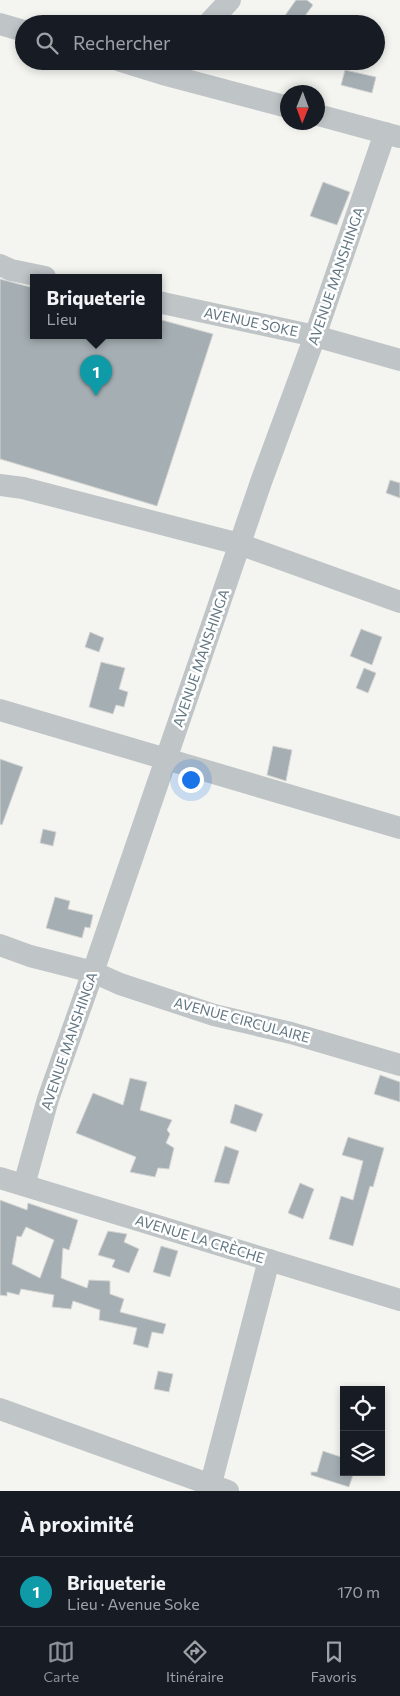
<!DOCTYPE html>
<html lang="fr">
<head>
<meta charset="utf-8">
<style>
	:root { --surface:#171b24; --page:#242831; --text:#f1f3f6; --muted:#9ea1a6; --line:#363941; --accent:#8c9099 }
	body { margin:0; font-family:Commissioner,sans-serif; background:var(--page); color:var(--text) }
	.controls { position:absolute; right:15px; bottom:15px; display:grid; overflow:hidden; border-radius:0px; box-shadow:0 2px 8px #0003 }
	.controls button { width:45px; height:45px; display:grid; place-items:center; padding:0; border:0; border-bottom:1px solid var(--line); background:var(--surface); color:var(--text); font:25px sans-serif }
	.compass { position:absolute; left:280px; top:85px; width:45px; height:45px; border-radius:50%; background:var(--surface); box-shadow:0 2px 8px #0003; rotate:181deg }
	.you { position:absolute; left:190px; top:779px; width:18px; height:18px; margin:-12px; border:4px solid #fff; border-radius:50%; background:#1a73e8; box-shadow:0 0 0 8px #1a73e833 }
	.badge { display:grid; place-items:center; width:32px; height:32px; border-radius:50%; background:var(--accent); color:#fff; font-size:16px; font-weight:700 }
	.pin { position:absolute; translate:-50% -41px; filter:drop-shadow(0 1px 2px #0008) }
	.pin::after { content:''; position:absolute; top:26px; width:18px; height:15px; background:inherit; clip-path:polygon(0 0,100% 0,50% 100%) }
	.popup { position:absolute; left:30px; top:274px; width:132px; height:65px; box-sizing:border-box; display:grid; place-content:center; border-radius:0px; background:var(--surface); filter:drop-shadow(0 1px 4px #0005); font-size:16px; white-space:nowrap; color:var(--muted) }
	.popup b { font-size:19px; color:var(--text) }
	.popup::after { content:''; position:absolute; left:50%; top:100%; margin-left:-10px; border:10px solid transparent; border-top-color:var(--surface) }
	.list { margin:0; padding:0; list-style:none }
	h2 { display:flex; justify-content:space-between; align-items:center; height:65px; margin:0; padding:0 20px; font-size:21px }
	h2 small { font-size:16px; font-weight:400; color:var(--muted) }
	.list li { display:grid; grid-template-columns:32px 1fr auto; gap:15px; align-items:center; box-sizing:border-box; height:70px; padding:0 20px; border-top:1px solid var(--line) }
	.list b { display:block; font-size:19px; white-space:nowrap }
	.list p { margin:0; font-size:16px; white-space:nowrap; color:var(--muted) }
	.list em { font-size:16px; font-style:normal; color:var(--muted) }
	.icon { flex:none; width:28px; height:28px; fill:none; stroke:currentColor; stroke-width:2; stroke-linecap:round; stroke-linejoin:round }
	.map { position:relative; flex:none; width:400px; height:1491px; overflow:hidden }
	.search { position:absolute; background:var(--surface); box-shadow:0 2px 8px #0003; left:15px; right:15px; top:15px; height:55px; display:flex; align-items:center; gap:12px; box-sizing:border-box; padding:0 18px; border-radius:28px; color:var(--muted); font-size:19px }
	.sheet { height:135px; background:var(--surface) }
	nav { display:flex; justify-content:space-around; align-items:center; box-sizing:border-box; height:70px; border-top:1px solid var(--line); background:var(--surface); font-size:14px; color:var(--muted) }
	nav a { display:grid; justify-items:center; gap:2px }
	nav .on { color:var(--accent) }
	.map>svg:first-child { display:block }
	.building { fill:#a5afb3; stroke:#d5d5d3; fill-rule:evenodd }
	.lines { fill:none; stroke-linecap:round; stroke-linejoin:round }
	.minor { stroke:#bfc4c6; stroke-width:22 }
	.labels { text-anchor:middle; stroke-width:5; stroke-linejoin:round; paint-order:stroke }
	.street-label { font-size:14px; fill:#627782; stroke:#fff }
</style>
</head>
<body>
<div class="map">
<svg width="400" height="1491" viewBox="0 0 400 1491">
	<rect width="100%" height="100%" fill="#f4f4f0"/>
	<!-- building -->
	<g class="building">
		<polygon points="296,0 307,0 313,5 299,24 279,24"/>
		<polygon points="345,70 376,77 372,93 341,85"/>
		<polygon points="323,182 350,192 337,225 310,216"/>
		<polygon points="0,279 34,288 34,335 158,335 158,319 213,334 157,506 0,459"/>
		<polygon points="390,480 400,483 400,498 386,493"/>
		<polygon points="361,629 382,637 372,665 350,656"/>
		<polygon points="90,632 104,638 99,652 85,647"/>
		<polygon points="101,662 125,668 119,689 128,692 124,707 116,705 113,714 89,707"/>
		<polygon points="364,668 376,673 368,693 356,688"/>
		<polygon points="273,746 292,750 286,781 267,775"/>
		<polygon points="0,759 23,767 2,825 0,824"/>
		<polygon points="43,829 56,832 53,846 40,843"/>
		<polygon points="55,897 70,901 68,909 93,915 90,928 85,927 82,938 46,928"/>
		<polygon points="380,1075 400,1082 400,1102 374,1094"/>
		<polygon points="130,1078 147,1082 140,1110 172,1120 167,1130 170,1134 166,1143 174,1148 169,1169 158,1168 155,1177 130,1172 136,1157 76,1133 93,1093 123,1105"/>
		<polygon points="235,1104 263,1114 256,1132 230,1123"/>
		<polygon points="348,1137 384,1148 373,1187 370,1186 353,1246 329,1239 341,1196 353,1200 363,1161 342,1155"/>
		<polygon points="225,1146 239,1151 229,1184 214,1182"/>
		<polygon points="300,1183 314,1189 303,1219 288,1213"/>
		<path d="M 0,1200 L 27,1210 L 28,1203 L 78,1220 L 69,1250 L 63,1248 L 61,1278 L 87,1288 L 89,1280 L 110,1281 L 110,1294 L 124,1299 L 120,1312 L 166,1324 L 163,1334 L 152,1332 L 148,1348 L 133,1344 L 137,1328 L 99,1320 L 100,1310 L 73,1301 L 71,1309 L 52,1307 L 54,1295 L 21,1289 L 19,1295 L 7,1292 L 7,1296 L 0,1295 ZM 26,1227 L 54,1240 L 40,1278 L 12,1264 L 17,1236 L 21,1237 Z"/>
		<polygon points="108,1231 127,1234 124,1242 139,1249 129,1273 112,1267 115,1260 98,1255"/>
		<polygon points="161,1246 178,1251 170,1277 153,1272"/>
		<polygon points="158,1371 173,1374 169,1392 154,1389"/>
		<polygon points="323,1451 344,1458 344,1472 354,1472 349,1487 311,1475 311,1472 317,1472"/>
	</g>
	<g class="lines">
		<!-- minor -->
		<g class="minor">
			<polyline points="0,24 24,31"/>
			<polyline points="208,24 230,0"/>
			<polyline points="121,61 163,74 288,107"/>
			<polyline points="318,115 399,137"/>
			<polyline points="0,265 11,270 45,277"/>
			<polyline points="158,302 315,336 400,360"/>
			<polyline points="0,485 23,488 239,544 400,602"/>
			<polyline points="0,710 400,828"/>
			<polyline points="0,945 30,956 93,972 120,984 214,1015 291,1033 400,1065"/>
			<polyline points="0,1178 400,1300"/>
			<polyline points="24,1185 48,1099 93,972 261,482 315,336 385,133"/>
			<polyline points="0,1409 228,1491"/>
			<polyline points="209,1491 269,1260"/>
		</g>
	</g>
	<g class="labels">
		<!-- street labels -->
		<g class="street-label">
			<text transform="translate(336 276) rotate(-71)" y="5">AVENUE MANSHINGA</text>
			<text transform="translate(251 322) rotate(12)" y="5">AVENUE SOKE</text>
			<text transform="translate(201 658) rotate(-71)" y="5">AVENUE MANSHINGA</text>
			<text transform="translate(242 1020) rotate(15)" y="5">AVENUE CIRCULAIRE</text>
			<text transform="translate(69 1041) rotate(-71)" y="5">AVENUE MANSHINGA</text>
			<text transform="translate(200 1239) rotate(17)" y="5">AVENUE LA CRÈCHE</text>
		</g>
	</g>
</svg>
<div class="controls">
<button><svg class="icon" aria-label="locate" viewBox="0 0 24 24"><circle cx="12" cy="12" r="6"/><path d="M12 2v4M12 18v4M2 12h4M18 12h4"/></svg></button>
<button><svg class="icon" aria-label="layers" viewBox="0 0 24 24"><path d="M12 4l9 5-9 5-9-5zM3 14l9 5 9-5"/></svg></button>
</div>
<svg class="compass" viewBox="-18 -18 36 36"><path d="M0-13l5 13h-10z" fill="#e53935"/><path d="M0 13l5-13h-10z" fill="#9ea1a6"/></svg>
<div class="you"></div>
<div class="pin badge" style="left:96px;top:396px;background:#0f9aa8">1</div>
<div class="popup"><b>Briqueterie</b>Lieu</div>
<div class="search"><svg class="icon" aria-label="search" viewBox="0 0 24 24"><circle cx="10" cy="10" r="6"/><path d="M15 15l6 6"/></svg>Rechercher</div>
</div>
<section class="sheet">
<h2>À proximité<small></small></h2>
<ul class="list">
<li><span class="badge" style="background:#0f9aa8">1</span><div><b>Briqueterie</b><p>Lieu · Avenue Soke</p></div><em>170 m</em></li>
</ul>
</section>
<nav>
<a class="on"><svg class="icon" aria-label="map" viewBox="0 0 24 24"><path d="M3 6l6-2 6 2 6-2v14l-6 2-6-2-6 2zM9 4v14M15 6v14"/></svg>Carte</a>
<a><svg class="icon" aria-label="directions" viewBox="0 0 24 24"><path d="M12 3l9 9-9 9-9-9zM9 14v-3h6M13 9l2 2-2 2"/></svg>Itinéraire</a>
<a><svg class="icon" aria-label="saved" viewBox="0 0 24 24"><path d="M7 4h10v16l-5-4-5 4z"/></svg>Favoris</a>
</nav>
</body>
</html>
